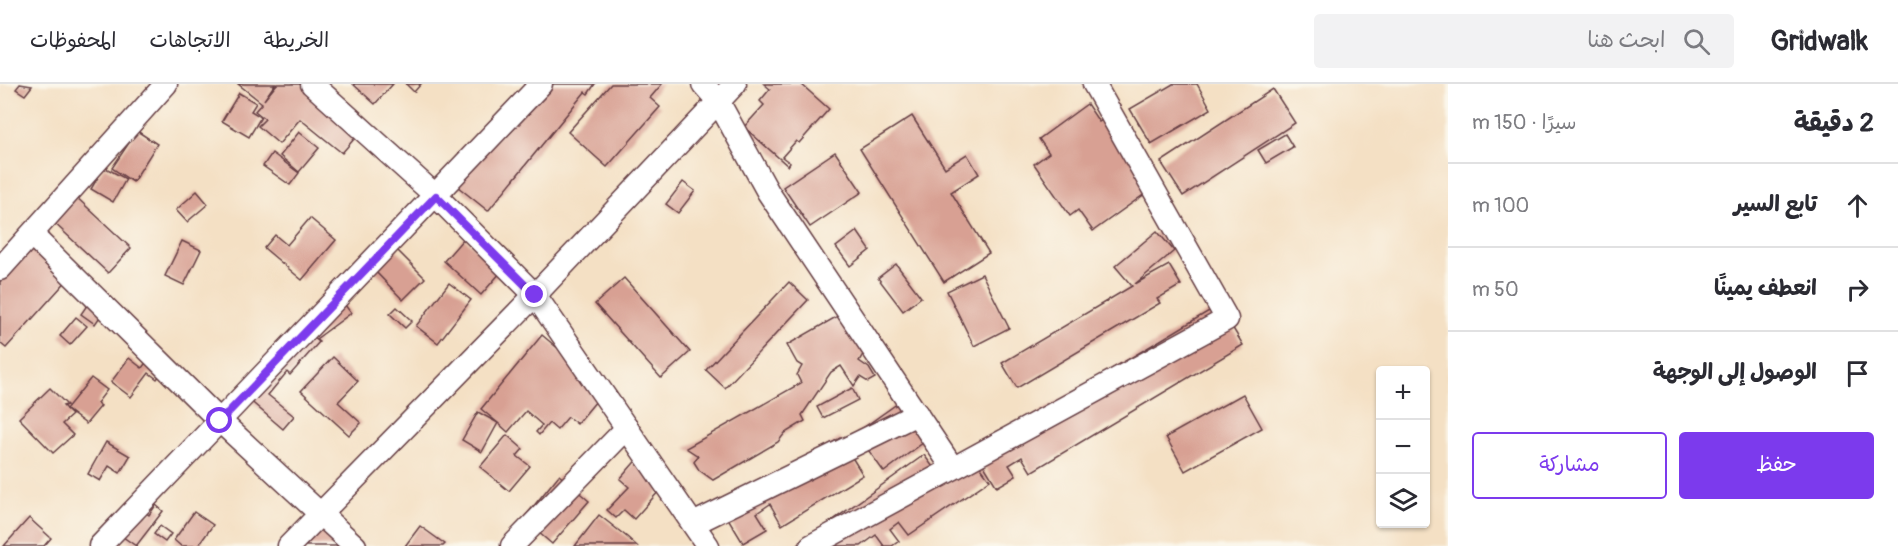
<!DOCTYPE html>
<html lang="ar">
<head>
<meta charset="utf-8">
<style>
	:root { --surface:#fff; --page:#f2f2f3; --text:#2b2b33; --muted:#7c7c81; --line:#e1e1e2; --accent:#7c3aed }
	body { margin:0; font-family:Pangolin,"Playpen Sans Arabic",sans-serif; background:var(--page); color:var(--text); direction:rtl }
	.controls { position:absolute; right:18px; bottom:18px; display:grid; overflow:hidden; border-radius:6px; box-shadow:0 2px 4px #0004 }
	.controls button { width:54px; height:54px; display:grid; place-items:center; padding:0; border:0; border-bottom:2px solid var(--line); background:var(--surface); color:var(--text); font:30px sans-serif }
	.stop { position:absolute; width:18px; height:18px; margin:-14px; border:4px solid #7c3aed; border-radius:50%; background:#fff }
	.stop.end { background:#7c3aed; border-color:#fff; box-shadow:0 2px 6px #0008 }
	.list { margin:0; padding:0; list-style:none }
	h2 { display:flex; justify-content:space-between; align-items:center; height:78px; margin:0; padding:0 24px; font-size:26px }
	h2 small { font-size:20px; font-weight:400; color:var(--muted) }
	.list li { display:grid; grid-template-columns:39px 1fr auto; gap:18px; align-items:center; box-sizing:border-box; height:84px; padding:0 24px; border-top:2px solid var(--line) }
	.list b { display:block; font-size:22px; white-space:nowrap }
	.list em { font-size:20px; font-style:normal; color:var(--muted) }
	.actions { display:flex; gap:12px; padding:18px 24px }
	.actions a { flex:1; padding:14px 0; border:2px solid var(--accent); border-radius:6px; text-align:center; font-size:21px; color:var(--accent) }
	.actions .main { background:var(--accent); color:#fff }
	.icon { flex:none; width:33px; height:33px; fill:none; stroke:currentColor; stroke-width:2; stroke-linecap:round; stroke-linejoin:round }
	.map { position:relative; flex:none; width:1448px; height:462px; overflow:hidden; direction:ltr }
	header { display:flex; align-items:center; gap:36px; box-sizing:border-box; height:84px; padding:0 30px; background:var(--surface); border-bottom:2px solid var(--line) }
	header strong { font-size:28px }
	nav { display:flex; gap:33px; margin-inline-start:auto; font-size:21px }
	.search { width:420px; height:54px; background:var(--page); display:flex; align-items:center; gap:15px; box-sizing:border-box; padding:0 21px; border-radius:6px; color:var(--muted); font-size:22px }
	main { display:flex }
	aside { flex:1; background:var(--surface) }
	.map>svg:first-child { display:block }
	.building { fill:#d8a093 }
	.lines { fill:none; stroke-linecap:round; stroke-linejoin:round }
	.street-casing { stroke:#643c42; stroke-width:25 }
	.street { stroke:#fff; stroke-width:22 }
	.route { stroke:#7c3aed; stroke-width:8 }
</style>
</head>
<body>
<header>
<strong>Gridwalk</strong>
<div class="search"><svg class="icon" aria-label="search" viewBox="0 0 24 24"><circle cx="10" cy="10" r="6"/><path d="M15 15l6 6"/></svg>ابحث هنا</div>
<nav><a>الخريطة</a><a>الاتجاهات</a><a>المحفوظات</a></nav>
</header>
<main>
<aside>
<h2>2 دقيقة<small>سيرًا · 150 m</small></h2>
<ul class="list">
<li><svg class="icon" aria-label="ahead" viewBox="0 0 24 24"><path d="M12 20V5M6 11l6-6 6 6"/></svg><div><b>تابع السير</b></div><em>100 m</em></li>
<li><svg class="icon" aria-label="right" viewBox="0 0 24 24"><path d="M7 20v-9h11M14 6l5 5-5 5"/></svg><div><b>انعطف يمينًا</b></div><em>50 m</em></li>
<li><svg class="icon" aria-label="arrive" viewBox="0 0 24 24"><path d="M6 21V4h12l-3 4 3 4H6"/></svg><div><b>الوصول إلى الوجهة</b></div></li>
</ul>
<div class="actions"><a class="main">حفظ</a><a>مشاركة</a></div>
</aside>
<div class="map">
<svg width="1448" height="462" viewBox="0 0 1448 462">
	<rect width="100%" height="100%" fill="#fbf7ec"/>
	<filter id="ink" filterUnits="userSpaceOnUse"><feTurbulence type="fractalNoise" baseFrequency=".0167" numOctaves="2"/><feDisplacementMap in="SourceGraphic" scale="12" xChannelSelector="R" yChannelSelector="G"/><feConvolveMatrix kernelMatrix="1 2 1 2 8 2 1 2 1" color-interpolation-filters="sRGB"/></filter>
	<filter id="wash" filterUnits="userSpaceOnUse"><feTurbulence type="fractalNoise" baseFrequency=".008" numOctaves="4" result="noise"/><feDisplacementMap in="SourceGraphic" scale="24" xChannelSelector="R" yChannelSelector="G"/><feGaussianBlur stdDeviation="1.35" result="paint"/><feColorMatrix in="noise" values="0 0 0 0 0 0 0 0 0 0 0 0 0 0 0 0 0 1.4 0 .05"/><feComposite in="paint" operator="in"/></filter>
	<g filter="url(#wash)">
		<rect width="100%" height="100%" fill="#f4e0c4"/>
		<g id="blocks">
			<!-- building -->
			<g class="building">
				<polygon points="20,0 32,2 25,11 16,5"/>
				<polygon points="238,0 275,0 264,16 277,0 302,0 360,48 342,69 300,35 279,60 258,42 265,35 255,27 262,19"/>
				<polygon points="353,0 393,0 375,20"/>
				<polygon points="406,0 421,0 414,8"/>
				<polygon points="551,0 595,0 588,10 585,8 488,127 452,98"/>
				<polygon points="611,0 662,0 650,14 660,23 607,83 568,48"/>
				<polygon points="764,0 801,0 829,25 799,59 796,57 782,73 790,79 788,82 744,43 764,21 760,17 770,5"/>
				<polygon points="1173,0 1197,0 1211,25 1151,60 1130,25"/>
				<polygon points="1273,5 1295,39 1183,112 1161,78"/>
				<polygon points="239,9 256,19 251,27 261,33 249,53 222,37"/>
				<polygon points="1087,20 1099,38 1104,35 1153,104 1093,147 1078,126 1070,132 1034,80 1049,69 1039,55"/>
				<polygon points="912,32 945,84 967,70 979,90 951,108 989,169 944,198 860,65"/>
				<polygon points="137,47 157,60 133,98 112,84"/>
				<polygon points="299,48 319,64 299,88 280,72"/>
				<polygon points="1285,50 1293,63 1266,79 1258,66"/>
				<polygon points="835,68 862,108 810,143 783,103"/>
				<polygon points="272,69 299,89 290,101 263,82"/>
				<polygon points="104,83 126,95 113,118 91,105"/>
				<polygon points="683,98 695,107 678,129 666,120"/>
				<polygon points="197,107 208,120 187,138 176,126"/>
				<polygon points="73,110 131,164 108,189 50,135"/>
				<polygon points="310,134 336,156 302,196 264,164 275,151 287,161"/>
				<polygon points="857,147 870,166 850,182 836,163"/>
				<polygon points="1157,147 1174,167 1135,200 1169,181 1181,201 1157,215 1160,219 1017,304 1002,279 1132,202 1115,182"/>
				<polygon points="464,154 501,188 481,211 444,177"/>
				<polygon points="29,155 70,193 6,264 0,259 0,186"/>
				<polygon points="182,157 201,166 184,201 165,192"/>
				<polygon points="389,158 425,194 403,216 375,187"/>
				<polygon points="896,180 921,213 903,227 878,194"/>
				<polygon points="982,190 1009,244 974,262 947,207"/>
				<polygon points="624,194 690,268 661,294 595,220"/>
				<polygon points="789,198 808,216 725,304 706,286"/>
				<polygon points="449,199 471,216 438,259 416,242"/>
				<polygon points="92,214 106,224 95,240 81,230"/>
				<polygon points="342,217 351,229 316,255 307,243"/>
				<polygon points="1219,221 1243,261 1031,388 1022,373 1009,381 1016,392 997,403 975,367"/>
				<polygon points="397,223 412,237 405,244 390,230"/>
				<polygon points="843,229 865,267 859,277 869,284 875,294 868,298 860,293 854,302 841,282 831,288 802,331 805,337 785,349 778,358 713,396 699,386 694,378 698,372 686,364 801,299 797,291 802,282 797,279 787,261"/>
				<polygon points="76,233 87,242 70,261 60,252"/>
				<polygon points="305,246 319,258 290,291 287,288 268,311 294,332 283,345 247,314"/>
				<polygon points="542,251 606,305 577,340 568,333 557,346 549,339 539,351 536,348 542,341 526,327 508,348 498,339 482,368 462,356 478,328 498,339 481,325"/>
				<polygon points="153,269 168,280 157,295 149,289 131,313 111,298 129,274 142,284"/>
				<polygon points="333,273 358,297 338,318 361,339 349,351 301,307"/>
				<polygon points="91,294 107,306 97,319 101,322 86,340 66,325"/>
				<polygon points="50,304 67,321 63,322 72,331 62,340 73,351 53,369 19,334"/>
				<polygon points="852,304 858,316 823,334 817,323"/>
				<polygon points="1243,310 1262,344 1185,387 1166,353"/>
				<polygon points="908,312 936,349 884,388 856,349"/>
				<polygon points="507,351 523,365 517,372 530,382 509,407 480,383"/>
				<polygon points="840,354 863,391 782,441 770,420 757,429 767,445 743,459 723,426"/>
				<polygon points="106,358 130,372 120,389 109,382 100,397 88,390"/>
				<polygon points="924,371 945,399 976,377 990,396 909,451 899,438 890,445 899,457 892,462 884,462 876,451 861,462 797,462"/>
				<polygon points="640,372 668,397 634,435 624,426 616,434 607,426 629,403 620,395"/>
				<polygon points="559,391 589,417 552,460 523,435"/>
				<polygon points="156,421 163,427 136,462 116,448 137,422 149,431"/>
				<polygon points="194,428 213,441 198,462 181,462 174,456"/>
				<polygon points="599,431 627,453 637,462 575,462"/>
				<polygon points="29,434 51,454 44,462 4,462"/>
				<polygon points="160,442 171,450 165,458 154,450"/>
				<polygon points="420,442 445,460 443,462 405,462"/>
				<polygon points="321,443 343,462 304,462"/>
			</g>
		</g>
	</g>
	<g filter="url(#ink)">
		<use href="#blocks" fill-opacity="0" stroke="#643c42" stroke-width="1.5"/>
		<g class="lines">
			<defs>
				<g id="street">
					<polyline points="312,0 436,112 535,211 708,462"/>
					<polyline points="703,0 718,17 768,108 952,383"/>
					<polyline points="32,151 220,337 355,462"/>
					<polyline points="0,185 166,0"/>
					<polyline points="695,439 917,330"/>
					<polyline points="100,462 541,0"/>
					<polyline points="289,462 535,211 735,0"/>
					<polyline points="512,462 627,344"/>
					<polyline points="811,462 1227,235 1094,0"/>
				</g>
			</defs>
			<!-- street casing -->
			<use href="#street" class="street-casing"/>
			<!-- street -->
			<use href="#street" class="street"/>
		</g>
	</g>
	<g class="lines" filter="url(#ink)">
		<!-- route -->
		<polyline class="route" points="220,337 436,112 535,211"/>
	</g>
</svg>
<div class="controls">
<button>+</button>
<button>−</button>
<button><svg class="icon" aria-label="layers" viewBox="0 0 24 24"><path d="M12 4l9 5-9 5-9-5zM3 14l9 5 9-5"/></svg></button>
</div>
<div class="stop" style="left:220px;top:337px"></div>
<div class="stop end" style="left:535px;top:211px"></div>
</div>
</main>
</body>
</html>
